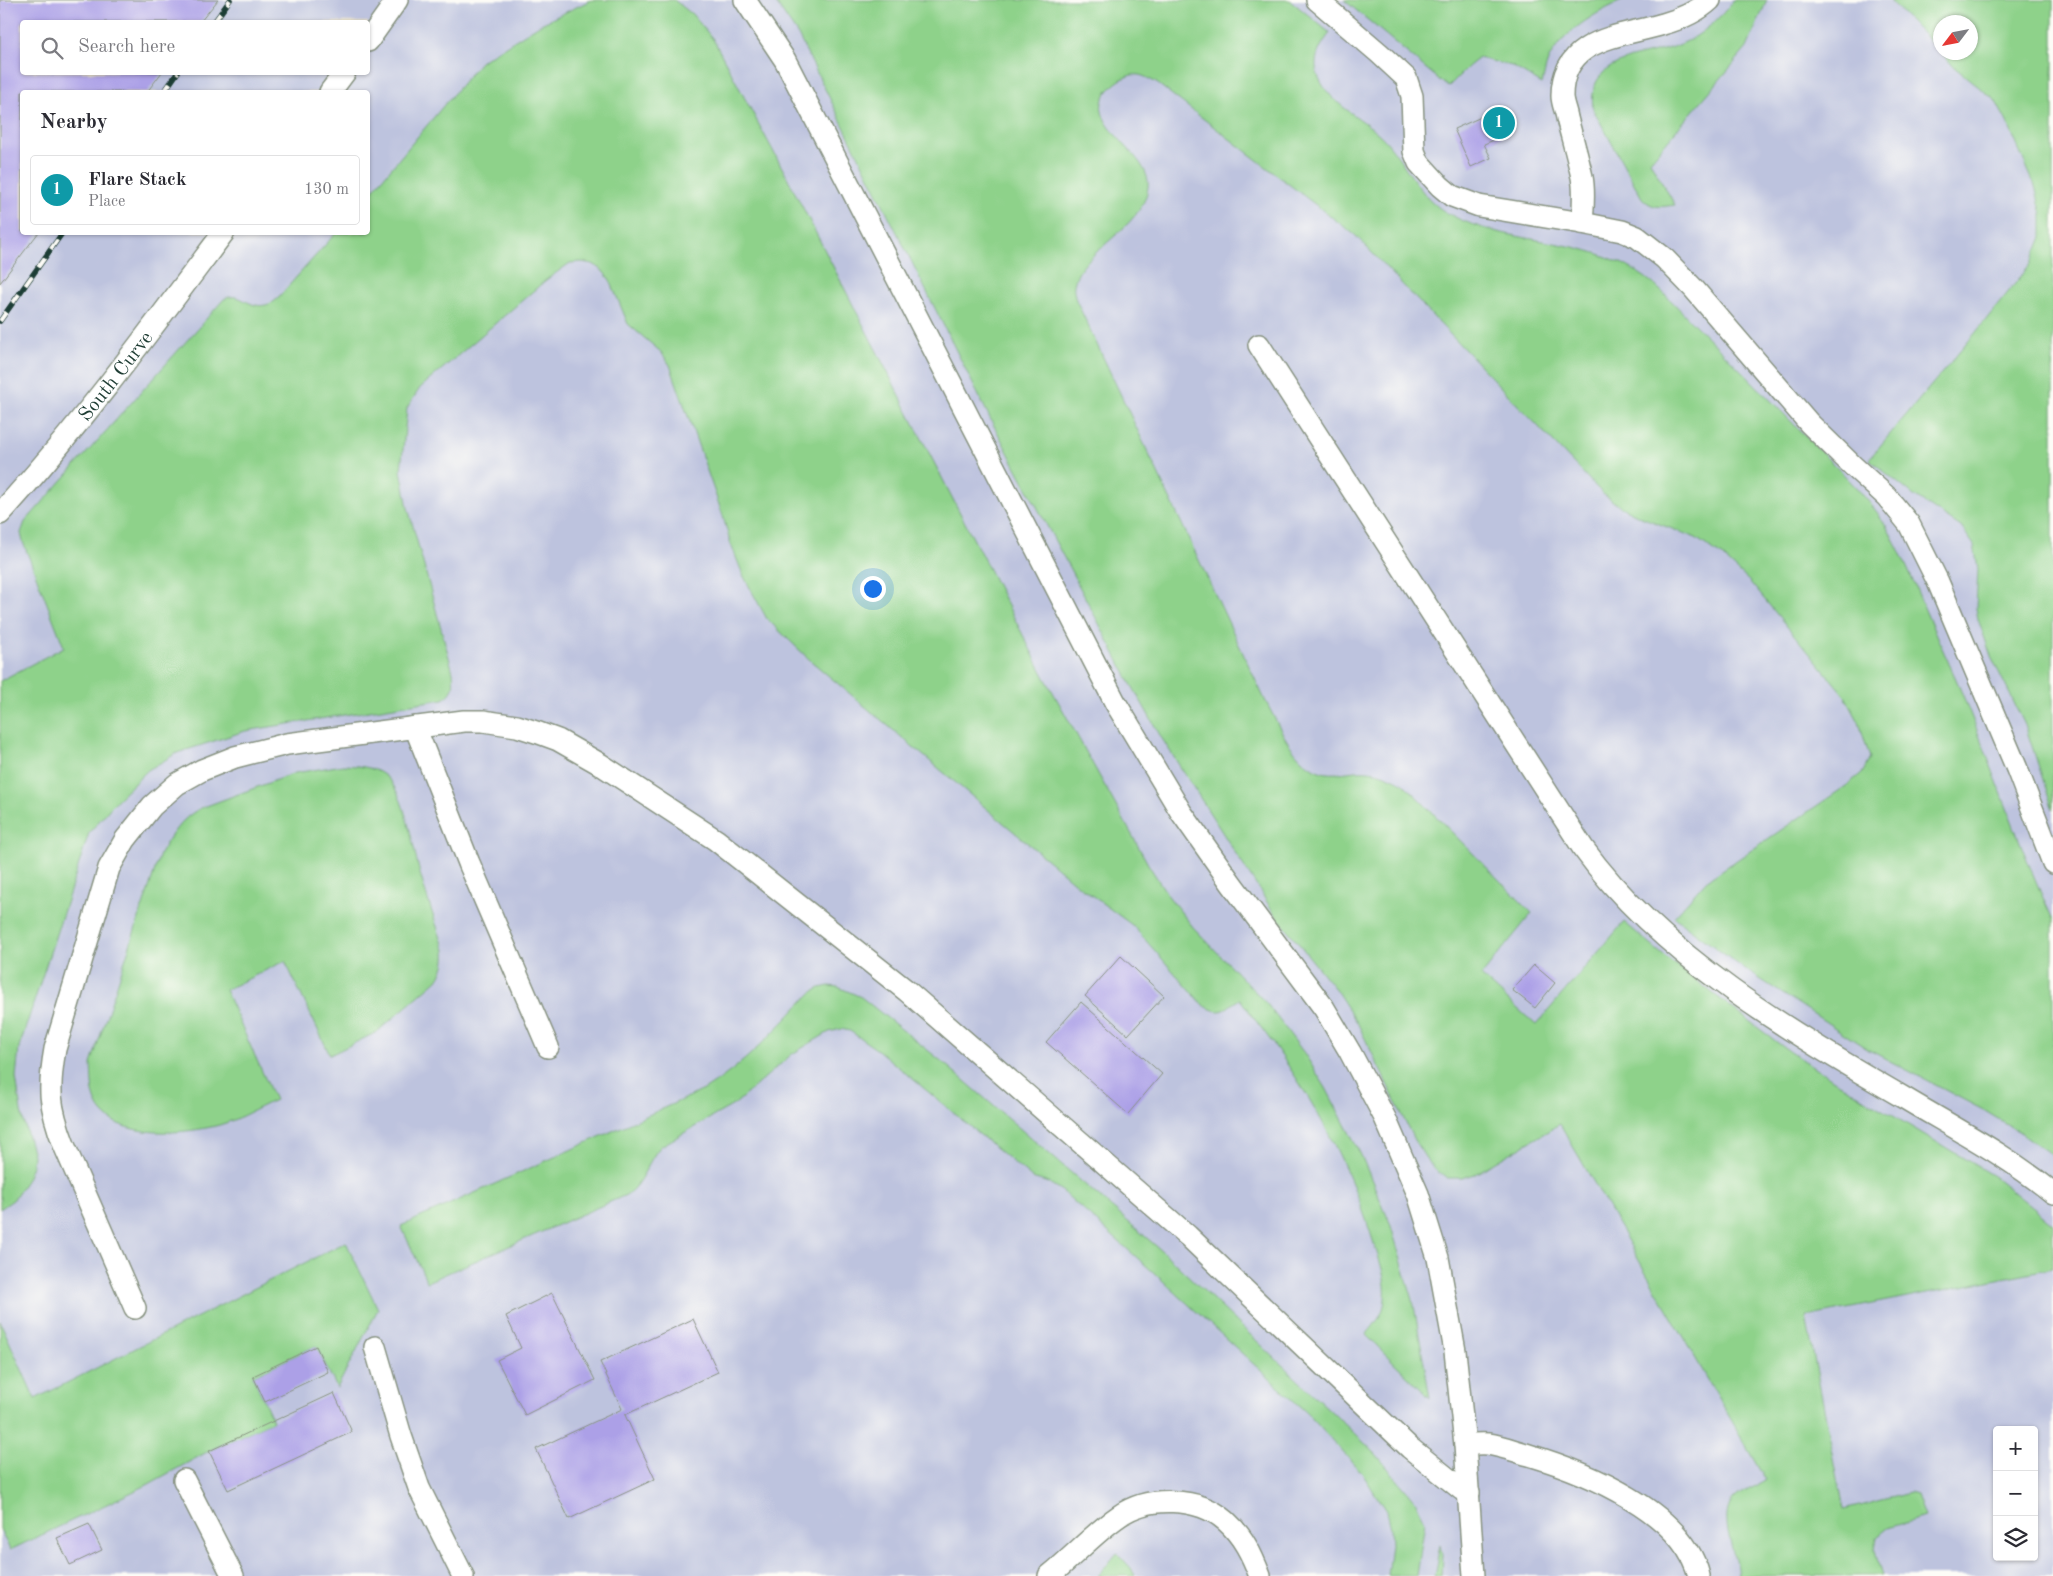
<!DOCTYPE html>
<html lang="en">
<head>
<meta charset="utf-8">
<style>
	:root { --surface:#fff; --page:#f7f7f7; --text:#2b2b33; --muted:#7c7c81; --line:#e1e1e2; --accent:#1a73e8 }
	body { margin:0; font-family:"Old Standard TT",serif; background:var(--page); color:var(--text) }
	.controls { position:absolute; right:15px; bottom:15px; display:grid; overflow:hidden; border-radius:5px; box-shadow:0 1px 4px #0004 }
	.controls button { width:45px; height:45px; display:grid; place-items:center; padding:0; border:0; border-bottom:1px solid var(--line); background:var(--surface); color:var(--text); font:25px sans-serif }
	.compass { position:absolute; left:1933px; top:15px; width:45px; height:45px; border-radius:50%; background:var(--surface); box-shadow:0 1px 4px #0004; rotate:238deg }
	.you { position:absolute; left:872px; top:588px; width:18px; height:18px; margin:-12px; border:4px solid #fff; border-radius:50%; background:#1a73e8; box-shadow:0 0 0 8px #1a73e833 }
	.badge { display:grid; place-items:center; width:32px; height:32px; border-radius:50%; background:var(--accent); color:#fff; font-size:16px; font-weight:700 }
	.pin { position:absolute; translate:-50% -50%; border:2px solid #fff; box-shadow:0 1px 5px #0006 }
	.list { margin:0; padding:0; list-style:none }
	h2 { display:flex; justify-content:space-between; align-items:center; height:65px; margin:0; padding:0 20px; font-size:21px }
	h2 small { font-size:16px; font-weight:400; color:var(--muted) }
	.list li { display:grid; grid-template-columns:32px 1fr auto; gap:15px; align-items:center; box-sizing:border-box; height:70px; margin:0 10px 10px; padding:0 10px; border:1px solid var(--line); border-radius:5px }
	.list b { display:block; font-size:19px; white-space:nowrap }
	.list p { margin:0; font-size:16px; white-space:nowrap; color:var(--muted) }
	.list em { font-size:16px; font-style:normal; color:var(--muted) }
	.icon { flex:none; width:28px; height:28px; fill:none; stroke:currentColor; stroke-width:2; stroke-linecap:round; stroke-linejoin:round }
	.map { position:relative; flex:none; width:2053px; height:1576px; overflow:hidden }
	.search { position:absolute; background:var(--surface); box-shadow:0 1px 4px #0004; left:20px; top:20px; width:350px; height:55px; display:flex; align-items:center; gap:12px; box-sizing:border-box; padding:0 18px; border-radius:5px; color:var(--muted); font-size:19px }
	.panel { position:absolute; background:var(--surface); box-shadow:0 1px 4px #0004; left:20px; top:90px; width:350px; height:145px; border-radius:5px }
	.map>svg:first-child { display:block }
	.industrial { fill:#bdc3de; fill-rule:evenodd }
	.green { fill:#8ed28a; stroke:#56885f }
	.building { fill:#aca0e7 }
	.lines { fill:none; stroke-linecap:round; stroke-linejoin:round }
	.lane-casing { stroke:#889382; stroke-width:24 }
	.lane { stroke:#fff; stroke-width:21 }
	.rail-casing { stroke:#1f3d34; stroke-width:5.5 }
	.rail { stroke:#fdfcf7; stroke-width:4; stroke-dasharray:11; stroke-linecap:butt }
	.labels { text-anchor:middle; stroke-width:4; stroke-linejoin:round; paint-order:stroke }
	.street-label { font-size:20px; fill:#1f3d34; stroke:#fdfcf7 }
</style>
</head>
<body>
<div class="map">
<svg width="2053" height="1576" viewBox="0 0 2053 1576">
	<rect width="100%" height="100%" fill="#fdfcf7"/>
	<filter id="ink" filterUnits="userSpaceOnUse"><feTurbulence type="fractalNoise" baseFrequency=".02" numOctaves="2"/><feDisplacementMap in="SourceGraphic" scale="10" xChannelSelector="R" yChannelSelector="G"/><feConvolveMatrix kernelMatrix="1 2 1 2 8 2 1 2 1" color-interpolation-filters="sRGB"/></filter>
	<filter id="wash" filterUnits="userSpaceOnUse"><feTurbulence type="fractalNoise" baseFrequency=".0096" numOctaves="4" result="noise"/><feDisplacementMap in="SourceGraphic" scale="20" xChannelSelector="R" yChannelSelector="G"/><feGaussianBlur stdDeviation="1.12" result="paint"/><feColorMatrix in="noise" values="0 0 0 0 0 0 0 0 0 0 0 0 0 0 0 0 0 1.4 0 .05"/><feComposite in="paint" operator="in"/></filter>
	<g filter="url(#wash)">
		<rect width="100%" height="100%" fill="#f1e9d0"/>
		<!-- industrial -->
		<path class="industrial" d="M 0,0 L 2053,0 L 2053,1576 L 0,1576 ZM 22,22 L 368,22 L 368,72 L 22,72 ZM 1940,22 L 1970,22 L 1970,52 L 1940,52 ZM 22,92 L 368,92 L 368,232 L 22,232 ZM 1997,1430 L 2034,1430 L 2034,1557 L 1997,1557 Z"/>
		<!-- green -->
		<g class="green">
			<path d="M 591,0 L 674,0 L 692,14 L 713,39 L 786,175 L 1043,674 L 1148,864 L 1169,897 L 1193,927 L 1267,1004 L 1304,1053 L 1326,1088 L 1361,1155 L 1390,1223 L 1413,1300 L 1430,1398 L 1366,1335 C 1375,1324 1384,1314 1385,1299 C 1387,1281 1380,1261 1374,1244 C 1355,1181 1325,1121 1289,1067 C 1274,1043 1256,1022 1240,999 C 1222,1009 1224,1017 1203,1005 L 1132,925 L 1075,883 L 811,661 L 767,619 L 743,575 L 730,542 L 723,516 L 670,365 L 661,352 L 628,324 L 610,280 L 601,269 L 593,264 L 582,262 L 570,263 L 546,280 L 420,388 L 407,408 L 401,470 L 408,508 L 453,672 C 454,685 455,692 443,699 L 245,731 L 177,753 L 148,770 L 117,800 L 89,833 L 19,1048 L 16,1077 L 21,1112 L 33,1155 L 32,1166 L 27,1179 L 13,1200 L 0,1209 L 0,681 L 64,647 L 23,542 L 21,533 L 25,522 L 224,299 C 243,289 250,316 275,301 L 336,233 L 368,232 L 368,196 L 480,62 L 541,24 Z"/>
			<path d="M 774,0 L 1290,0 L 1330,33 C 1320,46 1311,61 1319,78 C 1331,105 1360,116 1381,136 C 1405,159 1417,197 1449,214 C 1509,247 1587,234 1646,278 C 1663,291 1679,309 1694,324 C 1733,362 1770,399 1807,438 C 1833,465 1865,492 1885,524 C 1903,554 1915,587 1929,619 C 1941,647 1955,675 1966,703 C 1996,775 2020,849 2053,920 L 2053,1156 L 2023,1134 L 1985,1111 L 1869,1050 L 1743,968 L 1674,917 L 1706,881 L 1846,786 L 1863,772 L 1870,758 L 1859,722 L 1845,696 L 1750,582 L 1723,557 L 1696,538 L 1641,517 L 1621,507 L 1603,494 L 1355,235 L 1158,84 C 1148,78 1138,71 1126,77 C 1119,80 1113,85 1108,91 C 1080,124 1152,153 1148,187 C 1144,228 1079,252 1074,285 C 1073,289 1075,296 1076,300 L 1266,702 C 1279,725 1292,760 1319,771 C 1334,777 1353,769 1368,771 C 1381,772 1393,778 1404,784 L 1532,913 L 1481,976 L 1536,1025 L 1624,922 L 1664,956 L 1782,1046 L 1840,1084 L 1995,1177 L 2053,1224 L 2053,1268 L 1806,1317 L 1844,1510 L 1909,1493 L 1916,1495 L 1924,1517 L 1888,1528 L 1877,1537 L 1875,1550 L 1882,1576 L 1738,1576 C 1737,1554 1717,1519 1733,1500 C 1741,1491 1757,1486 1766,1480 L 1560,1124 L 1475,1174 L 1462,1178 L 1448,1178 L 1438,1172 L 1427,1160 L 1414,1140 L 1358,1024 L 1336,990 L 1274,913 L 1161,737 L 1130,682 L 993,424 L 798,35 Z"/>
			<path d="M 1344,0 L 1624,0 C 1596,12 1561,33 1548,61 C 1545,68 1544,77 1542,84 L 1512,66 L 1479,58 L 1469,66 L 1448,87 Z"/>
			<path d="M 1734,0 L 1767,0 L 1747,48 L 1650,161 L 1675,205 C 1660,207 1653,209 1642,198 L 1593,109 C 1586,55 1645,59 1681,44 C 1703,35 1720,18 1734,0 Z"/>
			<polygon points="1890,0 2053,0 2053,810 2025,725 1991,656 1978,619 1976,608 1978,569 1974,545 1961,527 1914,496 1869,459 1972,337 2031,264 2042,237 2042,214 2035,186 2007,122 1995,100 1954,67 1941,52 1970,52 1970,22 1940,22 1940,52"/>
			<path d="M 343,765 C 357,766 372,766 384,775 C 406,791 413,851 421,877 C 428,902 437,926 445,950 C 446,962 444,970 437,980 L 377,1032 L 330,1055 L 285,961 L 225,990 L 275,1100 C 255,1109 233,1123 211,1127 C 179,1134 112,1140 96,1102 C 91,1090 92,1076 91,1064 L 160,854 C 171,835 181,818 201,808 L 295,773 Z"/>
			<path d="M 829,986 L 838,987 L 861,997 L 945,1064 L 1162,1251 L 1376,1454 L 1415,1501 L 1425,1521 L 1417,1576 L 1387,1576 L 1391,1544 L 1390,1528 L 1386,1511 L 1362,1473 L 1306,1412 L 1152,1271 L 1062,1191 L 1049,1183 L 1032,1178 L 879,1051 L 850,1031 L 841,1029 L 829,1032 L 792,1054 L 735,1104 L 661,1146 C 647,1161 643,1184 626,1195 L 427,1282 L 401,1226 L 704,1090 C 746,1064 777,1028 811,993 L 820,988 Z"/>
			<polygon points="346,1242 378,1309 337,1388 316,1346 253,1376 273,1421 209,1451 147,1485 10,1550 0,1529 0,1321 35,1399"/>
			<polygon points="1440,1545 1442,1555 1441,1576 1434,1576"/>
			<polygon points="1117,1553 1131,1568 1135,1576 1098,1576"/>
		</g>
		<g id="blocks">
			<!-- building -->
			<g class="building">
				<polygon points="0,0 218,0 200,22 22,22 22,72 162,72 147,92 22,92 22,232 39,232 0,283"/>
				<polygon points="1497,110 1507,115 1510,121 1508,128 1500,134 1502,137 1484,144 1491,158 1471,167 1454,129"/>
				<polygon points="1121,956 1164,996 1128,1035 1085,996"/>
				<polygon points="1534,965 1555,983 1535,1008 1512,990"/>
				<polygon points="1081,1002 1162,1074 1128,1114 1046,1042"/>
				<polygon points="552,1293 595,1380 525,1415 497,1360 521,1348 506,1316"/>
				<polygon points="693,1319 718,1372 625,1415 655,1479 569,1519 536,1449 622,1409 600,1362"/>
				<polygon points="316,1346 328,1372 265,1402 253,1376"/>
				<polygon points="334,1393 352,1432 228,1490 209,1451"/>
				<polygon points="89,1524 102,1550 70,1565 57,1538"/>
			</g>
		</g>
	</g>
	<g filter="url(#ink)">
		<use href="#blocks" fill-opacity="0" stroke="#889382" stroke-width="1"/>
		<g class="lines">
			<defs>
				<g id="lane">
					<polyline points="745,0 785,60 1115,702 1181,812 1231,883 1324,1008 1350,1052 1385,1118 1418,1194 1438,1258 1455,1351 1465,1445 1474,1576"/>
					<polyline points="1317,0 1379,53 1406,78 1412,96 1414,151 1419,163 1440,186 1452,196 1479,206 1582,223 1622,231 1637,237 1664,258 1694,289 1809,423 1853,466 1887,497 1909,524 1938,582 2017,769 2053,863"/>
					<polyline points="368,41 397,0"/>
					<polyline points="330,92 345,72"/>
					<path d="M 1582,223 C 1583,208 1585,193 1582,177 C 1578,158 1572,138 1567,118 C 1566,111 1562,103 1562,96 C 1562,37 1621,37 1663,24 C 1681,19 1697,12 1710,0"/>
					<path d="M 1259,345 L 1583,848 C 1662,957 1792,1033 1906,1099 C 1956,1129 2008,1156 2053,1193"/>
					<path id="s1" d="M 0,514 C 81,425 152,328 224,232"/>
					<polyline points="415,727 469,863 548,1047"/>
					<path d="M 135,1308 L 64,1145 C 49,1106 48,1089 55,1049 L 109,868 L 125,840 L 152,806 L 177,784 L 202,770 L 235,757 L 287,744 L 464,721 L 483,721 L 517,726 L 539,733 L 558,740 L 600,764 L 716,840 L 907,991 L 1188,1236 L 1410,1448 L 1461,1489 L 1469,1493"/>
					<polyline points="375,1347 401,1436 419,1488 463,1576"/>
					<path d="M 1465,1445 C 1473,1444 1481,1443 1488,1444 C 1502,1446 1515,1451 1529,1455 C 1586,1472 1683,1511 1699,1576"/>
					<polyline points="184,1480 233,1576"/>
					<path d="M 1049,1576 C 1073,1557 1094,1533 1119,1516 C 1148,1495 1199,1497 1226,1521 C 1243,1536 1252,1555 1260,1576"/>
				</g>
			</defs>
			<!-- lane casing -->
			<use href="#lane" class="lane-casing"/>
			<!-- lane -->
			<use href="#lane" class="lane"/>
			<defs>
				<g id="rail">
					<polyline points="214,22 230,0"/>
					<polyline points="164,92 178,72"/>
					<polyline points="0,321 63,232"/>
				</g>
			</defs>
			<!-- rail casing -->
			<use href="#rail" class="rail-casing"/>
			<!-- rail -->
			<use href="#rail" class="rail"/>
		</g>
	</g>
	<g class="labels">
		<!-- street labels -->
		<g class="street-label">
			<text dy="7" stroke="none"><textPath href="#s1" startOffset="180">South Curve</textPath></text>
		</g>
	</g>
</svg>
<div class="controls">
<button>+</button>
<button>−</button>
<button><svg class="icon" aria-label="layers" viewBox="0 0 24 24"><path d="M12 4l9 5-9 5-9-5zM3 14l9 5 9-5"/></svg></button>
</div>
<svg class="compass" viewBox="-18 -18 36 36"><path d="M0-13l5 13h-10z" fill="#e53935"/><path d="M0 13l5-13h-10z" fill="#7c7c81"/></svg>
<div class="you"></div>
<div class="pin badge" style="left:1499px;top:123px;background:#0f9aa8">1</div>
<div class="search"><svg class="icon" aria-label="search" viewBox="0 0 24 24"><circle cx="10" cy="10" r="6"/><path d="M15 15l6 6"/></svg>Search here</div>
<section class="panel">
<h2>Nearby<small></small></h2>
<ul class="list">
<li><span class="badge" style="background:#0f9aa8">1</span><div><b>Flare Stack</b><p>Place</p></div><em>130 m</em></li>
</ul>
</section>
</div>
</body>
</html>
